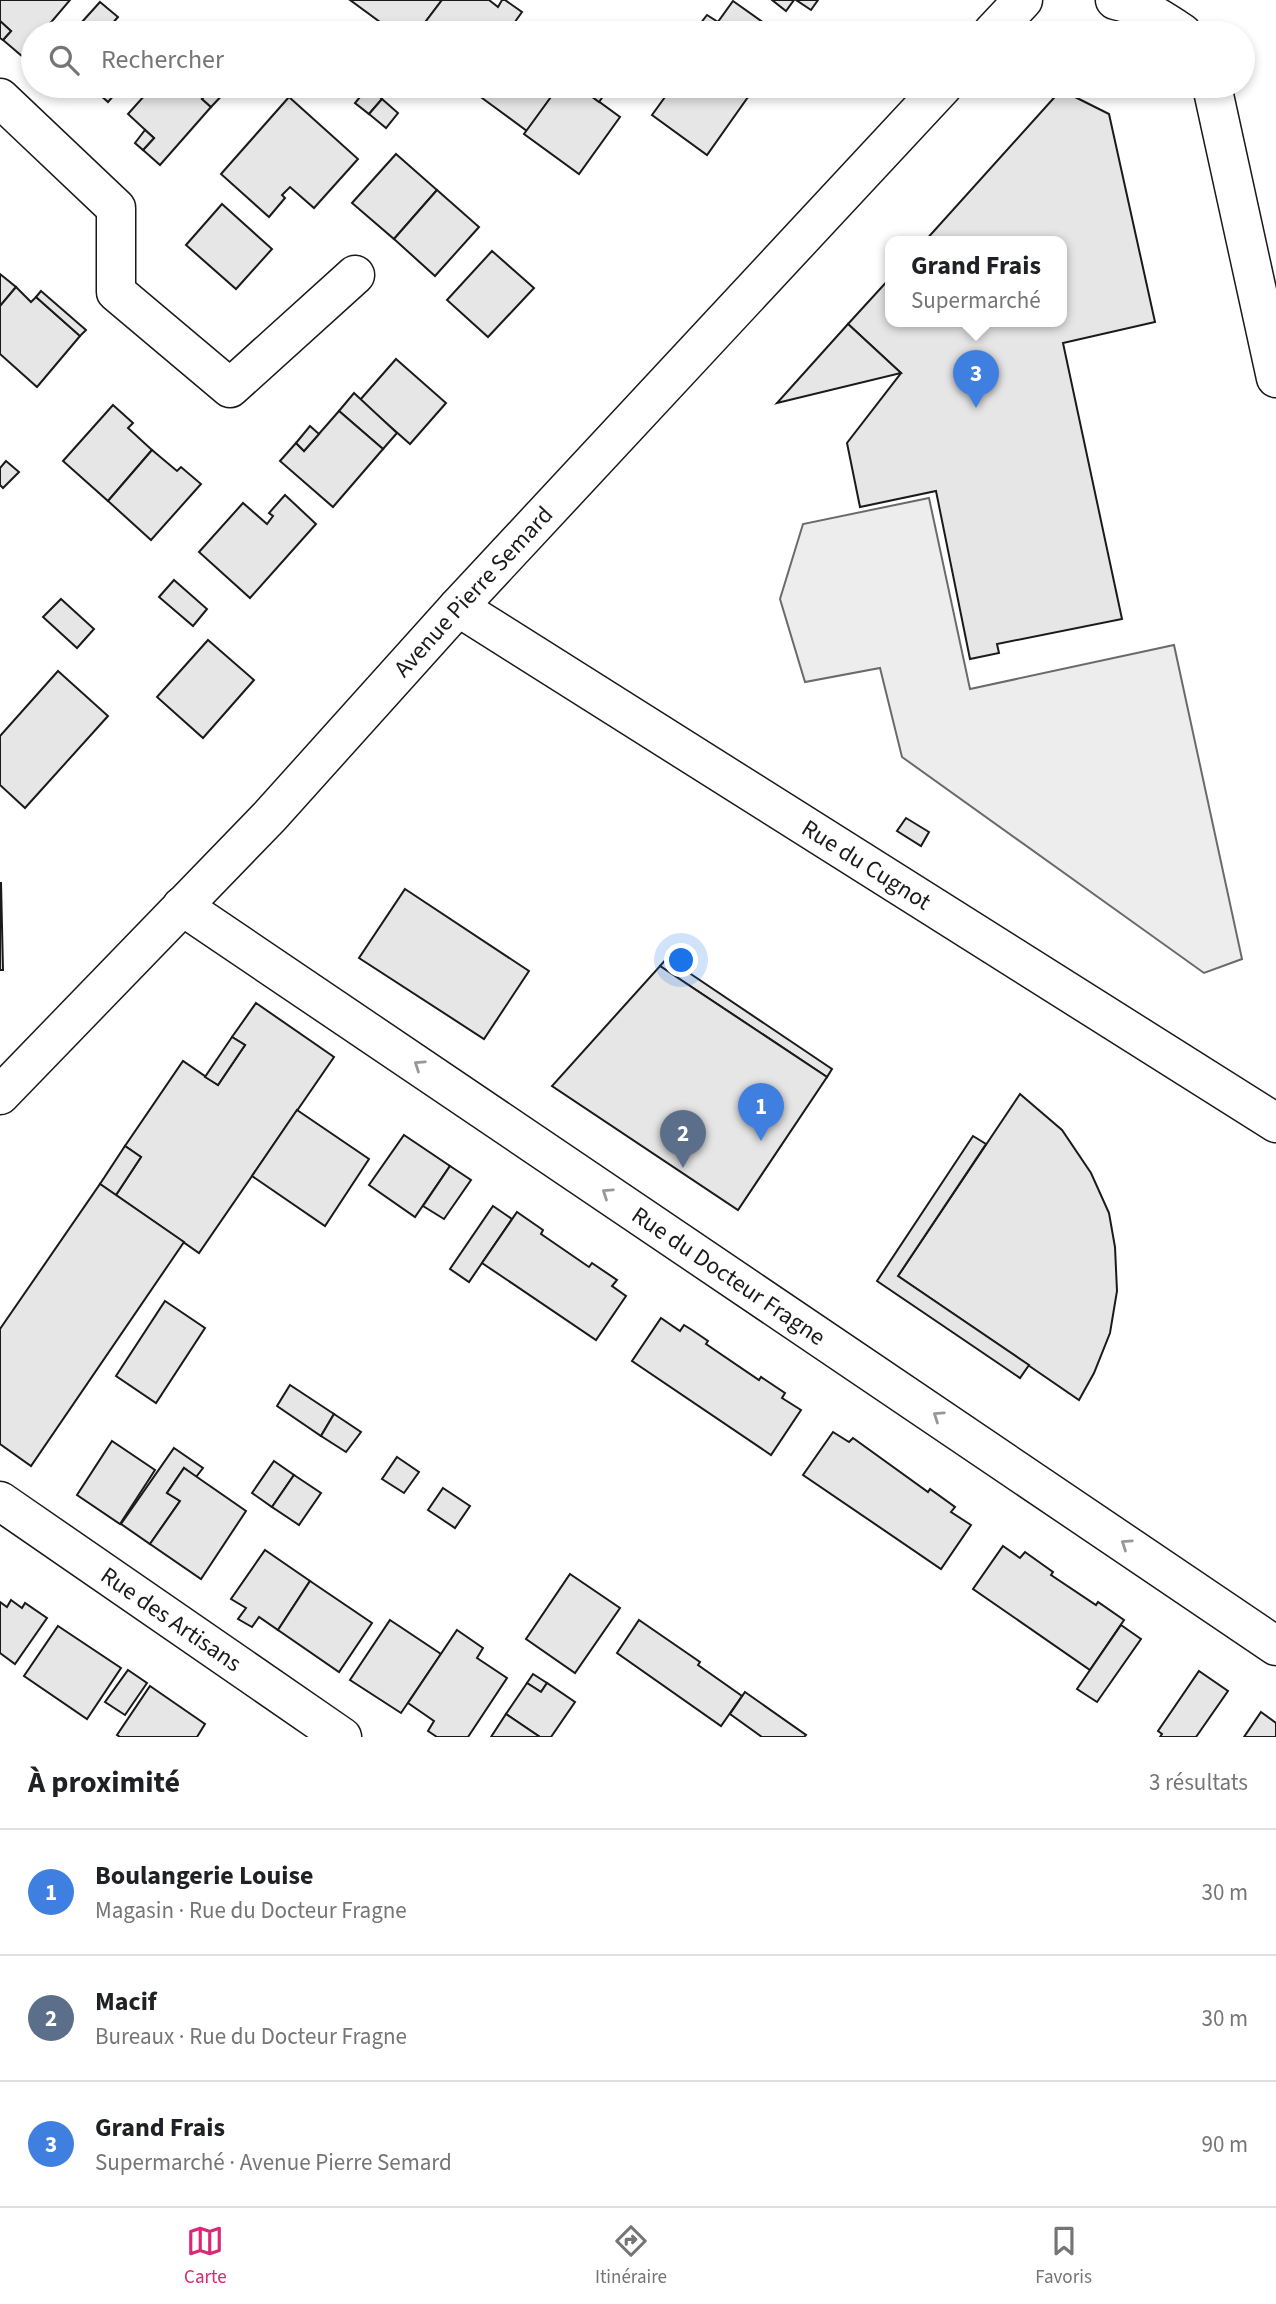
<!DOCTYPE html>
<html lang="fr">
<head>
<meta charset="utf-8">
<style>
	:root { --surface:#fff; --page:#f2f2f2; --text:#202124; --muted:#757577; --line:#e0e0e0; --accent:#db2777 }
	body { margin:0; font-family:"Source Sans 3",sans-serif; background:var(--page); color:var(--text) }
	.you { position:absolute; left:682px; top:961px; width:24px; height:24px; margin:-18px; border:5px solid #fff; border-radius:50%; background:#1a73e8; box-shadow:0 0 0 10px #1a73e833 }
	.badge { display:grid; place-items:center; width:46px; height:46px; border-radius:50%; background:var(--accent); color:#fff; font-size:23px; font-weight:700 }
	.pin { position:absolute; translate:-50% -58px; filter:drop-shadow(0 2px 4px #0008) }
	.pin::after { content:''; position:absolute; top:37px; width:24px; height:21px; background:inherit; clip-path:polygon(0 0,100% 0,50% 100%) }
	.popup { position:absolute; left:885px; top:236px; width:182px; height:91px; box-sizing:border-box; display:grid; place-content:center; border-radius:14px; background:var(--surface); filter:drop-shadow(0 2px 5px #0005); font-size:23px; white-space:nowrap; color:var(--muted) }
	.popup b { font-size:26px; color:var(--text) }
	.popup::after { content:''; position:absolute; left:50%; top:100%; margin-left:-14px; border:14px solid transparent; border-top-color:var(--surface) }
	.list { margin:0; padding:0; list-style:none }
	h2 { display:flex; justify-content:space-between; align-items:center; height:91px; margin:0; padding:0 28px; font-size:30px }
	h2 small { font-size:23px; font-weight:400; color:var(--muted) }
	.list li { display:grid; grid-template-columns:46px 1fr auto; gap:21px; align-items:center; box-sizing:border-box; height:126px; padding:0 28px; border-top:2px solid var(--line) }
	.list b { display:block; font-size:26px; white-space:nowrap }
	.list p { margin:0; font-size:23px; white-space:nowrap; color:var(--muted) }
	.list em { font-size:23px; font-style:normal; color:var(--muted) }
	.icon { flex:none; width:38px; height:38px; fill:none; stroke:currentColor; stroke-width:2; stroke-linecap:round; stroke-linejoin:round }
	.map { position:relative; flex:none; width:1276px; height:1737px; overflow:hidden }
	.search { position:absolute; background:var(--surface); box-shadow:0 4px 10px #0003; left:21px; right:21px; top:21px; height:77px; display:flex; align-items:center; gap:18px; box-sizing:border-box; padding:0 24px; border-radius:38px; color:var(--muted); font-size:26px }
	.sheet { height:469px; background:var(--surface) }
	nav { display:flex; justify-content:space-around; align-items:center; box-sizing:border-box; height:98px; border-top:2px solid var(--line); background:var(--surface); font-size:19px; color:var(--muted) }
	nav a { display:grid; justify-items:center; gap:4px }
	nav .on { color:var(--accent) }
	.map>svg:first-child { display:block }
	.built { fill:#ededed; stroke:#6a6a6a; stroke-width:2 }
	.building { fill:#e6e6e6; stroke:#1a1a1a; stroke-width:2 }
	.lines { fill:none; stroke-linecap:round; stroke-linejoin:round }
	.street-casing { stroke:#1a1a1a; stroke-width:41 }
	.secondary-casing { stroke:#1a1a1a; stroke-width:41 }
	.street { stroke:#fff; stroke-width:38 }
	.secondary { stroke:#fff; stroke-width:38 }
	.oneway { stroke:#989898 }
	.labels { text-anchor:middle; stroke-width:5; stroke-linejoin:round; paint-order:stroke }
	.street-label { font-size:24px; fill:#1a1a1a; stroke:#fff }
</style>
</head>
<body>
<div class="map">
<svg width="1276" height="1737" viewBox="0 0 1276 1737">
	<rect width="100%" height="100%" fill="#fff"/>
	<!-- built -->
	<polygon class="built" points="929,498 970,689 1174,645 1242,959 1204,973 902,757 880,668 805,682 780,599 803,524"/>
	<!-- building -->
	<g class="building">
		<polygon points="0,0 70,0 42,33 33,33 33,44 23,57 3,40 11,31 0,21"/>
		<polygon points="350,0 442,0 417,33 395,33"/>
		<polygon points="442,0 489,0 498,7 502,0 505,0 522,12 507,33 417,33"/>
		<polygon points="772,0 794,0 786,11"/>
		<polygon points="796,0 818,0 811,10"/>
		<polygon points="733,1 778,33 710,33"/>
		<polygon points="100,2 118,17 111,25 120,33 72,33"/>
		<polygon points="707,15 718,22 710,33 706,33 697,28"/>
		<polygon points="0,21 11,31 3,40 0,38"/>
		<polygon points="513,25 524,33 507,33"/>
		<polygon points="90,86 122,86 108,102"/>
		<polygon points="153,86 214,86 202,99 211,107 160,165 143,150 154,138 128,114"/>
		<polygon points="214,86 222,86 227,90 211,107 202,99"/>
		<polygon points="468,86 559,86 527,131 467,87"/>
		<polygon points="559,86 591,86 586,92 620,117 579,174 524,134"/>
		<polygon points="591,86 598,86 606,92 599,102 586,92"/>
		<polygon points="656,86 673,86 667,94"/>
		<polygon points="673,86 732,86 748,97 707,155 652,115"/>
		<polygon points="732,86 756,86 748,97"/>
		<polygon points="368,87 382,99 369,114 355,103"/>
		<polygon points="1061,90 1109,114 1155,322 1063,343 1122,619 997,644 999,653 970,659 936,491 860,507 847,443 901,373 848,324 890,278 890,322 1062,322 1062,242 924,242"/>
		<polygon points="289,97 358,159 314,208 290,187 282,195 285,198 269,217 221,174"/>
		<polygon points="382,99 398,113 386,128 369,114"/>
		<polygon points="145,130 154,138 143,150 135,143"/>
		<polygon points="396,154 437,190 394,239 352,203"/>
		<polygon points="437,190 479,227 435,276 394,239"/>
		<polygon points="222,204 272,249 236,289 186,245"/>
		<polygon points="492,251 534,288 488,337 447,300"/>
		<polygon points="0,274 16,287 0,306"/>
		<polygon points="16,287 31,302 36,297 80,336 37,387 0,354 0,306"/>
		<polygon points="41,291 86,330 80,336 36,297"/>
		<polygon points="848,324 901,373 777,403"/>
		<polygon points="396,359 446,403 410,444 360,400"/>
		<polygon points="354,393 397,433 383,449 339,411"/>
		<polygon points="113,405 133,423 128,428 152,450 108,501 63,461"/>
		<polygon points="339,411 383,449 333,507 280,461 296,443 304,451"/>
		<polygon points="310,426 319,434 304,451 296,443"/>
		<polygon points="152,450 177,471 181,467 201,484 151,540 108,501"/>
		<polygon points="6,461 19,472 3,488 0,485 0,468"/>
		<polygon points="285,495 316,524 250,598 199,552 243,503 267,524 273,516 269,513"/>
		<polygon points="174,580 207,609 193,626 159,597"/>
		<polygon points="61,599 94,629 77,648 43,617"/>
		<polygon points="208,640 254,680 203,738 157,697"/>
		<polygon points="58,671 108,716 25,808 0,785 0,736"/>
		<polygon points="906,818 929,832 921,846 897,831"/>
		<polygon points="1,883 3,970 0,970 0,883"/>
		<polygon points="405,889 529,971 484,1039 359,958"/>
		<polygon points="667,958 832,1069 827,1077 660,966"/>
		<polygon points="660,966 827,1077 738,1210 552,1086"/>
		<polygon points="256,1003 334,1057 199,1253 116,1195 141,1157 125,1146 183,1061 218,1085 245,1045 232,1037"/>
		<polygon points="232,1037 245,1045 218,1085 205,1077"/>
		<polygon points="1020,1094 1062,1130 1091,1173 1109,1213 1115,1247 1117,1291 1110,1333 1094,1373 1079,1400 898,1276"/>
		<polygon points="297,1110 369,1159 325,1226 252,1176"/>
		<polygon points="404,1135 450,1166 415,1217 369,1185"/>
		<polygon points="973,1136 986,1144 898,1276 1029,1365 1020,1378 877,1281"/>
		<polygon points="125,1146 141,1157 116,1195 100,1184"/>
		<polygon points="450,1166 471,1180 444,1219 423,1206"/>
		<polygon points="100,1184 184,1242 31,1466 0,1444 0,1329"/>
		<polygon points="493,1206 512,1219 469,1282 450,1269"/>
		<polygon points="517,1212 543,1230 541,1234 589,1267 592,1263 617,1280 612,1286 626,1296 596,1340 482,1263"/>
		<polygon points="165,1301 205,1328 156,1403 116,1376"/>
		<polygon points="661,1318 680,1331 684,1325 692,1330 708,1341 706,1344 759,1380 761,1377 785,1393 782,1398 801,1410 771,1455 632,1361"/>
		<polygon points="290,1385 334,1414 321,1436 277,1406"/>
		<polygon points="334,1414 361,1432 346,1452 321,1436"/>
		<polygon points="833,1432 849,1442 853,1438 928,1492 930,1489 955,1507 951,1512 971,1525 941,1569 803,1475"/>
		<polygon points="112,1441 155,1470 120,1524 77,1495"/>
		<polygon points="174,1448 203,1468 196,1477 184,1468 167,1493 180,1501 150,1544 121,1524"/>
		<polygon points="397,1457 419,1472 404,1493 382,1479"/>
		<polygon points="274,1461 294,1475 272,1507 252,1493"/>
		<polygon points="184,1468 246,1511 201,1579 150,1544 180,1501 167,1493"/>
		<polygon points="294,1475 321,1493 299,1525 272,1507"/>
		<polygon points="443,1488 470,1506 455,1528 428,1510"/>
		<polygon points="1003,1546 1020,1558 1025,1552 1053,1572 1051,1575 1096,1605 1098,1602 1124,1620 1090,1670 973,1589"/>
		<polygon points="265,1550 310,1581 278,1630 259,1617 252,1627 238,1619 246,1608 231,1599"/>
		<polygon points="570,1574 620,1608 575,1673 526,1639"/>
		<polygon points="310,1581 372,1623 339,1672 278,1630"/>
		<polygon points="11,1600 22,1608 25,1603 47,1618 15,1664 0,1653 0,1602 7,1607"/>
		<polygon points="390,1620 441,1654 401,1713 350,1680"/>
		<polygon points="639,1620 700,1662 698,1665 742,1696 721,1726 617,1653"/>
		<polygon points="1121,1625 1141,1639 1097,1702 1077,1689"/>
		<polygon points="58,1626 121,1668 87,1719 24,1676"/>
		<polygon points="457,1630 483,1648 477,1658 507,1678 468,1737 437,1737 428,1731 434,1721 408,1703"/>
		<polygon points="128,1670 147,1683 125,1715 105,1702"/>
		<polygon points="1199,1671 1228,1691 1196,1737 1160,1737 1162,1734 1158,1731"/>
		<polygon points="533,1674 547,1683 541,1692 527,1683"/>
		<polygon points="527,1683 541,1692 547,1683 575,1702 551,1737 540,1737 506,1714"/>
		<polygon points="150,1686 205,1724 197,1737 120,1737 117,1735"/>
		<polygon points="745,1692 806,1735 804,1737 762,1737 730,1714"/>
		<polygon points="1261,1712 1276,1723 1276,1737 1244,1737"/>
		<polygon points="506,1714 540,1737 491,1737"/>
	</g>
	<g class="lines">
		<defs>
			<g id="street">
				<polyline points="0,98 116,208 116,292 230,388 355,275"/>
				<path id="s1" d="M 458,607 L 1276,1123"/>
				<path id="s2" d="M 182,906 L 1276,1646"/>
				<path id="s3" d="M 0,1501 L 342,1737"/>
			</g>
			<g id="secondary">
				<path d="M 1115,0 C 1140,5 1161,19 1182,33"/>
				<polyline points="992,33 1023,0"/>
				<polyline points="1212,86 1276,378"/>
				<path id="s4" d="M 0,1095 L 270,816 L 458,607 L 943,86"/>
			</g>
		</defs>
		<!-- street casing -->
		<use href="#street" class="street-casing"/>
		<!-- secondary casing -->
		<use href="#secondary" class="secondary-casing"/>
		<!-- street -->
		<use href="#street" class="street"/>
		<!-- secondary -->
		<use href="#secondary" class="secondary"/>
	</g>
	<!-- one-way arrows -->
	<defs><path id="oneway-chevron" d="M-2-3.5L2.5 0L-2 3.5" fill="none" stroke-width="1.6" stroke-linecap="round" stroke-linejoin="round" transform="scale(1.75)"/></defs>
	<g class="oneway">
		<use href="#oneway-chevron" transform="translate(419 1065) rotate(-146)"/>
		<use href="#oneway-chevron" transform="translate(607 1193) rotate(-146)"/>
		<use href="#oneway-chevron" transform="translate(938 1416) rotate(-146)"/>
		<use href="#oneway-chevron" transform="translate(1126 1544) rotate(-146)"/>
	</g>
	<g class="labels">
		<!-- street labels -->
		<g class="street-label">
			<text dy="8" stroke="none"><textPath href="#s4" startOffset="691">Avenue Pierre Semard</textPath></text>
			<text dy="8" stroke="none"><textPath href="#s1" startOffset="483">Rue du Cugnot</textPath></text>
			<text dy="8" stroke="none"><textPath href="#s2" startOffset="660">Rue du Docteur Fragne</textPath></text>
			<text dy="8" stroke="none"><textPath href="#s3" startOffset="208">Rue des Artisans</textPath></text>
		</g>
	</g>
</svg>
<div class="you"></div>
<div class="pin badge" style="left:761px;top:1141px;background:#3f7fe0">1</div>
<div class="pin badge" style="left:683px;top:1168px;background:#5c6f8a">2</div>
<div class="pin badge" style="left:976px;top:408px;background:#3f7fe0">3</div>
<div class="popup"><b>Grand Frais</b>Supermarché</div>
<div class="search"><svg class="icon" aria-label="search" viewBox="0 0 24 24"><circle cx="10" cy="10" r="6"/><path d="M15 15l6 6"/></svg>Rechercher</div>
</div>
<section class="sheet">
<h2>À proximité<small>3 résultats</small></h2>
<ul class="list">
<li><span class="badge" style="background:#3f7fe0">1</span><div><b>Boulangerie Louise</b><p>Magasin · Rue du Docteur Fragne</p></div><em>30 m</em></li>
<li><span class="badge" style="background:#5c6f8a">2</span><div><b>Macif</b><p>Bureaux · Rue du Docteur Fragne</p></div><em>30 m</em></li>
<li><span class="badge" style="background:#3f7fe0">3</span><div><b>Grand Frais</b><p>Supermarché · Avenue Pierre Semard</p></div><em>90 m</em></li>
</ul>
</section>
<nav>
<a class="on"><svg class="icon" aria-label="map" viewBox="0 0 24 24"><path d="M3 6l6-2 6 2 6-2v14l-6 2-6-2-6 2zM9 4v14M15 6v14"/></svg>Carte</a>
<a><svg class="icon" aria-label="directions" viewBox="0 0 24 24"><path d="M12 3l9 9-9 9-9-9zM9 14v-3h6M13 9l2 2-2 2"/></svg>Itinéraire</a>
<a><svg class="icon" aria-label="saved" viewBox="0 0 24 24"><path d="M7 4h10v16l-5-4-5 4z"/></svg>Favoris</a>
</nav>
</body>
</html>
